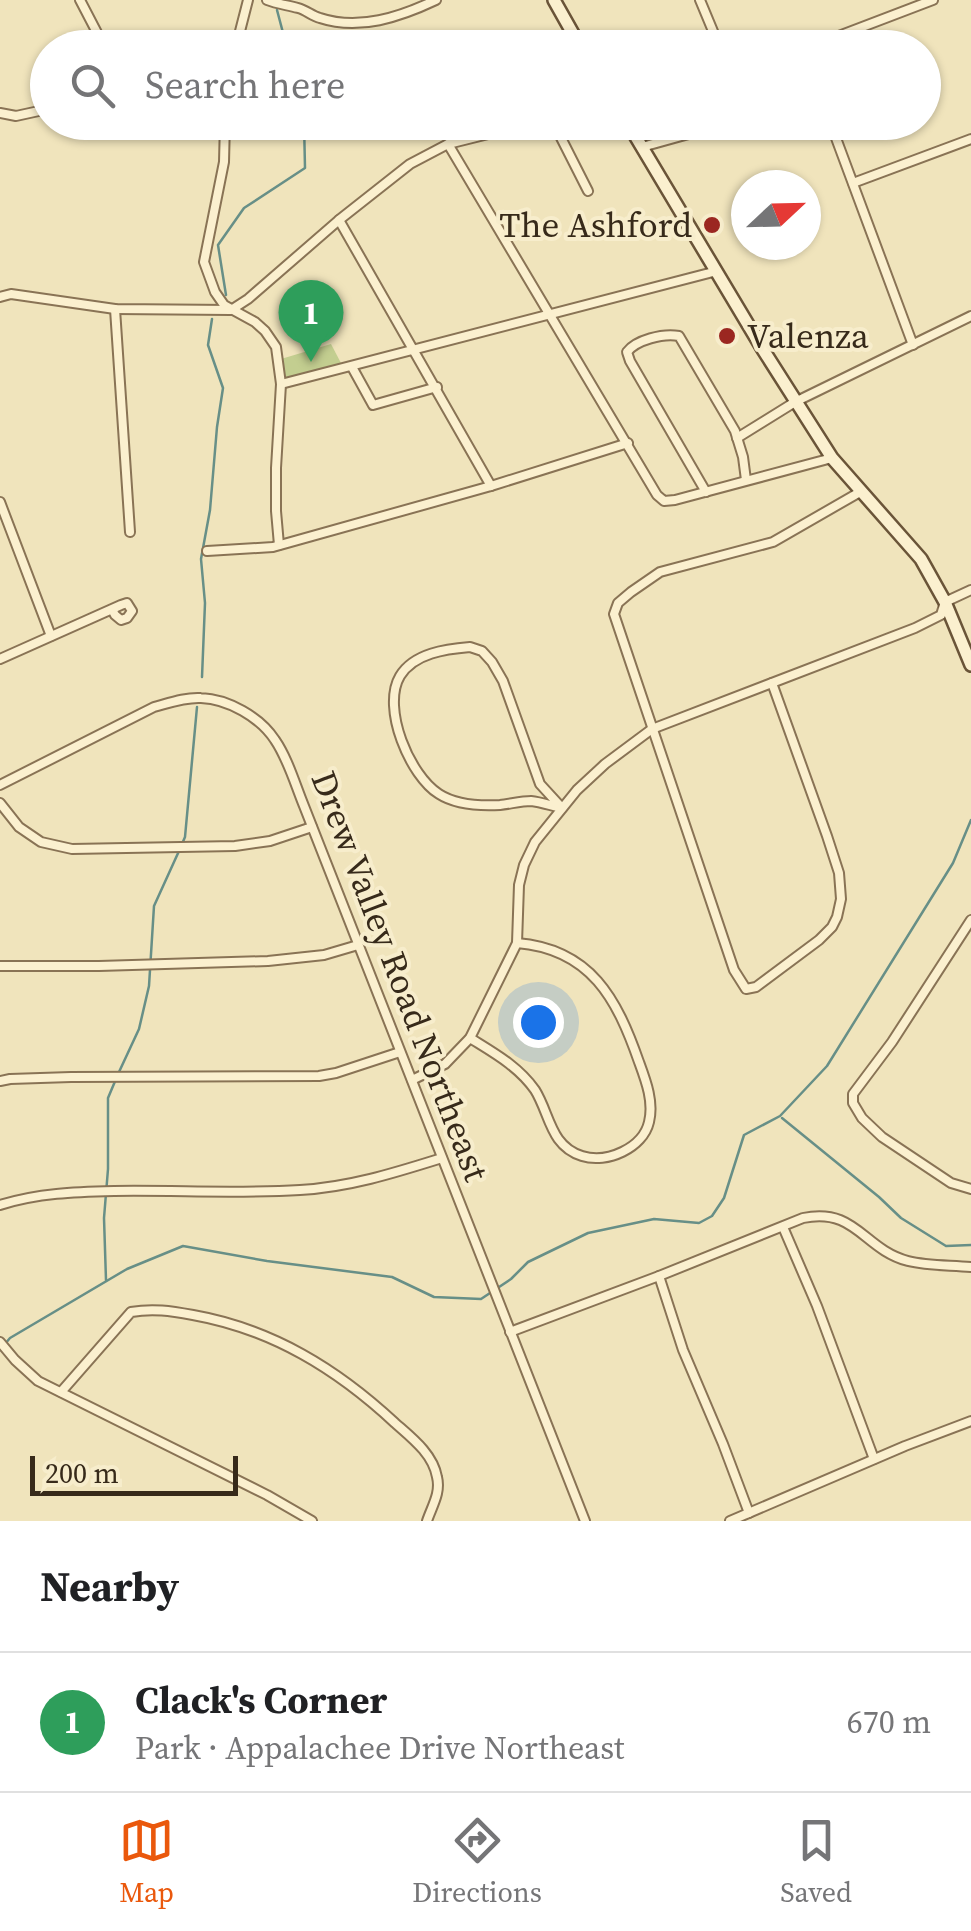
<!DOCTYPE html>
<html lang="en">
<head>
<meta charset="utf-8">
<style>
	:root { --surface:#fff; --page:#f6f6f6; --text:#202124; --muted:#757577; --line:#e0e0e0; --accent:#ea580c }
	body { margin:0; font-family:"Source Serif 4",serif; background:var(--page); color:var(--text) }
	.compass { position:absolute; left:731px; top:170px; width:90px; height:90px; border-radius:50%; background:var(--surface); box-shadow:0 2px 8px #0004; rotate:68deg }
	.scale { position:absolute; left:30px; bottom:25px; width:208px; box-sizing:border-box; padding-left:10px; border:5px solid #372a1a; border-top:0; font-size:28px; line-height:35px; white-space:nowrap; color:#372a1a; -webkit-text-stroke:8px #f7edcc; paint-order:stroke }
	.you { position:absolute; left:538px; top:1022px; width:35px; height:35px; margin:-25px; border:8px solid #fff; border-radius:50%; background:#1a73e8; box-shadow:0 0 0 15px #1a73e833 }
	.badge { display:grid; place-items:center; width:65px; height:65px; border-radius:50%; background:var(--accent); color:#fff; font-size:32px; font-weight:700 }
	.pin { position:absolute; translate:-50% -82px; filter:drop-shadow(0 2px 5px #0008) }
	.pin::after { content:''; position:absolute; top:52px; width:35px; height:30px; background:inherit; clip-path:polygon(0 0,100% 0,50% 100%) }
	.list { margin:0; padding:0; list-style:none }
	h2 { display:flex; justify-content:space-between; align-items:center; height:130px; margin:0; padding:0 40px; font-size:42px }
	h2 small { font-size:32px; font-weight:400; color:var(--muted) }
	.list li { display:grid; grid-template-columns:65px 1fr auto; gap:30px; align-items:center; box-sizing:border-box; height:140px; padding:0 40px; border-top:2px solid var(--line) }
	.list b { display:block; font-size:38px; white-space:nowrap }
	.list p { margin:0; font-size:32px; white-space:nowrap; color:var(--muted) }
	.list em { font-size:32px; font-style:normal; color:var(--muted) }
	.icon { flex:none; width:55px; height:55px; fill:none; stroke:currentColor; stroke-width:2; stroke-linecap:round; stroke-linejoin:round }
	.map { position:relative; flex:none; width:971px; height:1521px; overflow:hidden }
	.search { position:absolute; background:var(--surface); box-shadow:0 2px 8px #0004; left:30px; right:30px; top:30px; height:110px; display:flex; align-items:center; gap:25px; box-sizing:border-box; padding:0 35px; border-radius:55px; color:var(--muted); font-size:38px }
	.sheet { height:270px; background:var(--surface) }
	nav { display:flex; justify-content:space-around; align-items:center; box-sizing:border-box; height:140px; border-top:2px solid var(--line); background:var(--surface); font-size:28px; color:var(--muted) }
	nav a { display:grid; justify-items:center; gap:5px }
	nav .on { color:var(--accent) }
	.map>svg:first-child { display:block }
	.green { fill:#c3ce90 }
	.lines { fill:none; stroke-linecap:round; stroke-linejoin:round }
	.stream { stroke:#678f87; stroke-width:2.5 }
	.street-casing { stroke:#897355; stroke-width:12 }
	.secondary-casing { stroke:#6a5438; stroke-width:16 }
	.street { stroke:#fbf0cf; stroke-width:8 }
	.secondary { stroke:#fbf0cf; stroke-width:11 }
	.poi-dot { fill:#9b2721; stroke:#f7edcc; stroke-width:4 }
	.labels { text-anchor:middle; stroke-width:8; stroke-linejoin:round; paint-order:stroke }
	.poi-label { font-size:35px; fill:#372a1a; stroke:#f7edcc; text-anchor:end }
	.street-label { font-size:35px; fill:#372a1a; stroke:#f7edcc }
</style>
</head>
<body>
<div class="map">
<svg width="971" height="1521" viewBox="0 0 971 1521">
	<rect width="100%" height="100%" fill="#f0e4bc"/>
	<!-- green -->
	<polygon class="green" points="331,344 342,365 284,381 281,359"/>
	<g class="lines">
		<!-- stream -->
		<g class="stream">
			<polyline points="277,10 287,48"/>
			<polyline points="226,295 218,245 244,208 305,168 304,122"/>
			<polyline points="202,677 205,603 201,559 210,510 217,427 223,388 208,345 212,319"/>
			<polyline points="182,844 185,837 197,707"/>
			<polyline points="119,1072 139,1029 149,986 154,906 179,851"/>
			<polyline points="782,1118 879,1197 901,1218 946,1246 971,1245"/>
			<polyline points="106,1280 104,1218 108,1169 108,1098 116,1079"/>
			<polyline points="0,1350 10,1338 127,1269 183,1246 267,1261 392,1277 434,1297 481,1299 511,1279 528,1262 588,1233 654,1219 699,1223 712,1216 724,1198 744,1135 780,1116 827,1066 953,863 971,820"/>
		</g>
		<defs>
			<g id="street">
				<polyline points="80,0 105,48"/>
				<path d="M 267,0 C 277,4 287,5 298,8 C 306,10 312,16 320,18 C 359,31 400,17 436,0"/>
				<polyline points="700,0 720,48"/>
				<polyline points="231,48 238,39 248,0"/>
				<polyline points="807,48 933,0"/>
				<polyline points="0,113 16,116 48,109"/>
				<polyline points="225,122 224,162 204,262 215,292 224,305 255,322 265,331 276,347 281,384 276,468 276,511 279,545"/>
				<polyline points="553,122 588,191"/>
				<polyline points="830,122 913,345"/>
				<polyline points="448,144 657,495 664,501 675,500 832,458"/>
				<polyline points="642,147 732,122"/>
				<polyline points="853,183 971,139"/>
				<polyline points="339,220 491,486"/>
				<polyline points="0,297 11,294 115,309 231,310 248,299 339,220 410,164 448,144 537,122"/>
				<polyline points="115,309 130,532"/>
				<polyline points="352,367 373,405 437,387"/>
				<polyline points="281,384 717,271"/>
				<polyline points="737,438 795,402 971,316"/>
				<path d="M 706,492 L 630,361 L 627,352 C 636,340 663,333 679,336 L 735,431 L 743,457 L 746,480"/>
				<polyline points="0,502 51,636"/>
				<polyline points="207,551 273,547 491,486 628,443"/>
				<path d="M 470,647 L 482,651 L 492,662 L 503,681 L 540,784 L 562,808 C 552,806 541,802 531,801 C 521,801 510,804 500,805 C 481,806 456,805 439,794 C 410,776 381,708 400,676 C 414,653 446,649 470,647 Z"/>
				<polyline points="0,659 121,605 127,603 132,611 127,618 121,620 115,615 112,609"/>
				<polyline points="772,683 827,836 839,873 841,899 837,917 832,927 819,940 756,987 746,989 734,970 614,614 618,603 631,592 660,572 773,542 860,492"/>
				<path d="M 0,785 L 154,707 C 169,703 185,697 201,698 C 228,699 260,717 275,740 C 288,759 295,784 304,806 L 585,1521"/>
				<polyline points="0,803 19,827 41,842 72,849 235,846 270,841 312,827"/>
				<polyline points="971,920 892,1042 853,1094 853,1103 862,1118 882,1137 951,1183 971,1189"/>
				<polyline points="0,966 99,966 268,961 324,955 358,945"/>
				<path d="M 470,1038 C 494,1053 518,1066 535,1090 C 550,1114 550,1146 582,1156 C 607,1164 643,1148 649,1122 C 654,1102 646,1081 639,1062 C 617,999 591,949 517,943"/>
				<polyline points="412,1080 445,1064 470,1038 517,943 519,885 524,865 535,842 577,790 605,764 652,729 915,628 941,615 945,602 971,590"/>
				<polyline points="0,1081 10,1079 71,1077 319,1076 336,1073 400,1052"/>
				<path d="M 0,1205 C 38,1193 75,1192 114,1191 C 176,1190 238,1194 300,1190 C 350,1187 394,1173 442,1158"/>
				<polyline points="783,1227 817,1306 874,1459"/>
				<polyline points="659,1276 683,1350 723,1444 749,1513"/>
				<path d="M 510,1332 L 659,1276 L 803,1218 C 856,1207 863,1249 908,1261 C 928,1266 951,1265 971,1267"/>
				<polyline points="0,1342 15,1360 38,1381 267,1495 312,1521"/>
				<path d="M 61,1392 L 131,1312 C 153,1308 171,1311 193,1315 C 272,1329 337,1369 395,1423 C 412,1438 433,1454 437,1477 C 441,1493 432,1506 427,1521"/>
				<polyline points="730,1521 905,1446 971,1421"/>
			</g>
			<g id="secondary">
				<polyline points="554,0 581,48"/>
				<polyline points="627,122 762,348 832,458 921,559 945,602 971,665"/>
			</g>
		</defs>
		<!-- street casing -->
		<use href="#street" class="street-casing"/>
		<!-- secondary casing -->
		<use href="#secondary" class="secondary-casing"/>
		<!-- street -->
		<use href="#street" class="street"/>
		<!-- secondary -->
		<use href="#secondary" class="secondary"/>
	</g>
	<!-- markers -->
	<g class="poi-dot">
		<circle cx="712" cy="225" r="10"/>
		<circle cx="727" cy="336" r="10"/>
	</g>
	<g class="labels">
		<!-- poi labels -->
		<g class="poi-label">
			<text x="692" y="237">The Ashford</text>
			<text x="747" y="348" text-anchor="start">Valenza</text>
		</g>
		<!-- street labels -->
		<g class="street-label">
			<text transform="translate(400 976) rotate(69)" y="12">Drew Valley Road Northeast</text>
		</g>
	</g>
</svg>
<svg class="compass" viewBox="-18 -18 36 36"><path d="M0-13l5 13h-10z" fill="#e53935"/><path d="M0 13l5-13h-10z" fill="#757577"/></svg>
<div class="scale">200 m</div>
<div class="you"></div>
<div class="pin badge" style="left:311px;top:362px;background:#2e9e5b">1</div>
<div class="search"><svg class="icon" aria-label="search" viewBox="0 0 24 24"><circle cx="10" cy="10" r="6"/><path d="M15 15l6 6"/></svg>Search here</div>
</div>
<section class="sheet">
<h2>Nearby<small></small></h2>
<ul class="list">
<li><span class="badge" style="background:#2e9e5b">1</span><div><b>Clack's Corner</b><p>Park · Appalachee Drive Northeast</p></div><em>670 m</em></li>
</ul>
</section>
<nav>
<a class="on"><svg class="icon" aria-label="map" viewBox="0 0 24 24"><path d="M3 6l6-2 6 2 6-2v14l-6 2-6-2-6 2zM9 4v14M15 6v14"/></svg>Map</a>
<a><svg class="icon" aria-label="directions" viewBox="0 0 24 24"><path d="M12 3l9 9-9 9-9-9zM9 14v-3h6M13 9l2 2-2 2"/></svg>Directions</a>
<a><svg class="icon" aria-label="saved" viewBox="0 0 24 24"><path d="M7 4h10v16l-5-4-5 4z"/></svg>Saved</a>
</nav>
</body>
</html>
